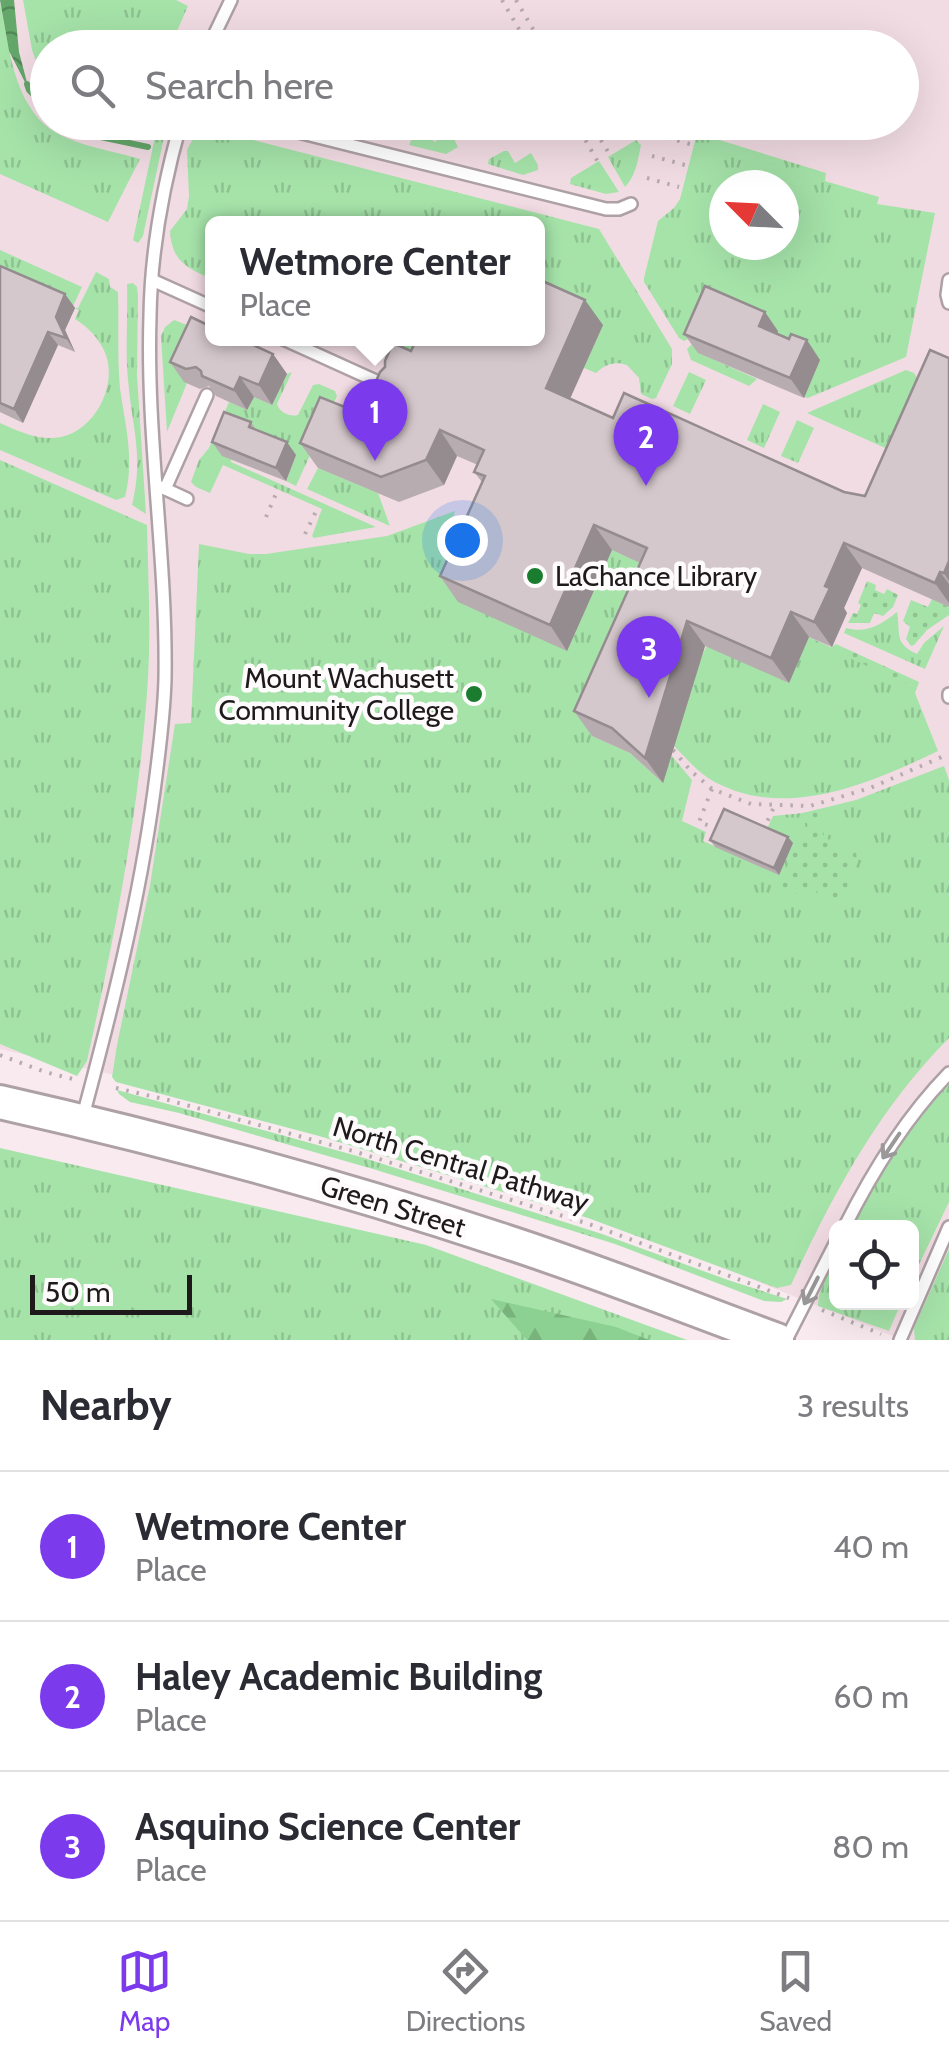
<!DOCTYPE html>
<html lang="en">
<head>
<meta charset="utf-8">
<style>
	:root { --surface:#fff; --page:#f7f7f7; --text:#2b2b33; --muted:#7c7c81; --line:#e1e1e2; --accent:#7c3aed }
	body { margin:0; font-family:Cabin,sans-serif; background:var(--page); color:var(--text) }
	.controls { position:absolute; right:30px; bottom:30px; display:grid; overflow:hidden; border-radius:15px; box-shadow:0 10px 40px #0002 }
	.controls button { width:90px; height:90px; display:grid; place-items:center; padding:0; border:0; border-bottom:2px solid var(--line); background:var(--surface); color:var(--text); font:50px sans-serif }
	.compass { position:absolute; left:709px; top:170px; width:90px; height:90px; border-radius:50%; background:var(--surface); box-shadow:0 10px 40px #0002; rotate:294deg }
	.scale { position:absolute; left:30px; bottom:25px; width:162px; box-sizing:border-box; padding-left:10px; border:5px solid #1e191b; border-top:0; font-size:28px; line-height:35px; white-space:nowrap; color:#1e191b; -webkit-text-stroke:8px #fefbfc; paint-order:stroke }
	.you { position:absolute; left:462px; top:540px; width:35px; height:35px; margin:-25px; border:8px solid #fff; border-radius:50%; background:#1a73e8; box-shadow:0 0 0 15px #1a73e833 }
	.badge { display:grid; place-items:center; width:65px; height:65px; border-radius:50%; background:var(--accent); color:#fff; font-size:32px; font-weight:700 }
	.pin { position:absolute; translate:-50% -82px; filter:drop-shadow(0 2px 5px #0008) }
	.pin::after { content:''; position:absolute; top:52px; width:35px; height:30px; background:inherit; clip-path:polygon(0 0,100% 0,50% 100%) }
	.popup { position:absolute; left:205px; top:216px; width:340px; height:130px; box-sizing:border-box; display:grid; place-content:center; border-radius:15px; background:var(--surface); filter:drop-shadow(0 2px 8px #0005); font-size:32px; white-space:nowrap; color:var(--muted) }
	.popup b { font-size:38px; color:var(--text) }
	.popup::after { content:''; position:absolute; left:50%; top:100%; margin-left:-20px; border:20px solid transparent; border-top-color:var(--surface) }
	.list { margin:0; padding:0; list-style:none }
	h2 { display:flex; justify-content:space-between; align-items:center; height:130px; margin:0; padding:0 40px; font-size:42px }
	h2 small { font-size:32px; font-weight:400; color:var(--muted) }
	.list li { display:grid; grid-template-columns:65px 1fr auto; gap:30px; align-items:center; box-sizing:border-box; height:150px; padding:0 40px; border-top:2px solid var(--line) }
	.list b { display:block; font-size:38px; white-space:nowrap }
	.list p { margin:0; font-size:32px; white-space:nowrap; color:var(--muted) }
	.list em { font-size:32px; font-style:normal; color:var(--muted) }
	.icon { flex:none; width:55px; height:55px; fill:none; stroke:currentColor; stroke-width:2; stroke-linecap:round; stroke-linejoin:round }
	.map { position:relative; flex:none; width:949px; height:1340px; overflow:hidden }
	.search { position:absolute; background:var(--surface); box-shadow:0 10px 40px #0002; left:30px; right:30px; top:30px; height:110px; display:flex; align-items:center; gap:25px; box-sizing:border-box; padding:0 35px; border-radius:55px; color:var(--muted); font-size:38px }
	.sheet { height:580px; background:var(--surface) }
	nav { display:flex; justify-content:space-around; align-items:center; box-sizing:border-box; height:140px; border-top:2px solid var(--line); background:var(--surface); font-size:28px; color:var(--muted) }
	nav a { display:grid; justify-items:center; gap:5px }
	nav .on { color:var(--accent) }
	.map>svg:first-child { display:block }
	.built { fill:#f2dce4; fill-rule:evenodd }
	.grass { fill:url(#grass-tufts); fill-rule:evenodd }
	.forest { fill:url(#forest-firs) }
	.garden { fill:url(#garden-dots) }
	.water { fill:url(#water-waves) }
	.lines { fill:none; stroke-linecap:round; stroke-linejoin:round }
	.stream { stroke:#64a76a; stroke-width:6 }
	.lane-casing { stroke:#aea1a5; stroke-width:16 }
	.secondary-casing { stroke:#aea1a5; stroke-width:38 }
	.path { stroke:#b6abaf; stroke-width:4; stroke-dasharray:2.5 8; stroke-linecap:butt }
	.lane { stroke:#fff; stroke-width:11 }
	.secondary { stroke:#fff; stroke-width:32 }
	.wall { fill:#b7acaf }
	.shaded-wall { fill:#958c8f }
	.building { fill:#d5c8cc; stroke:#958c8f; stroke-width:2.5 }
	.oneway { stroke:#9a9898 }
	.poi-dot { fill:#197c2e; stroke:#fefbfc; stroke-width:4 }
	.labels { text-anchor:middle; stroke-width:9; stroke-linejoin:round; paint-order:stroke }
	.poi-label { font-size:28px; fill:#1e191b; stroke:#fefbfc; text-anchor:start }
	.street-label { font-size:28px; fill:#1e191b; stroke:#fefbfc }
</style>
</head>
<body>
<div class="map">
<svg width="949" height="1340" viewBox="0 0 949 1340">
	<defs>
		<pattern id="grass-tufts" width="24" height="20" patternUnits="userSpaceOnUse" patternTransform="scale(2.5)"><rect width="24" height="20" fill="#a5e3a9"/><path d="M3 7l-1-3M5 7V3M7 7l1-3M15 17l-1-3M17 17v-4M19 17l1-3" fill="none" stroke="#8ec291"/></pattern>
		<pattern id="forest-firs" width="22" height="20" patternUnits="userSpaceOnUse" patternTransform="scale(2.5)"><rect width="22" height="20" fill="#8cd191"/><path d="M5 1l3.5 6h-7zM16 11l3.5 6h-7z" fill="#78b37c"/></pattern>
		<pattern id="garden-dots" width="8" height="8" patternUnits="userSpaceOnUse" patternTransform="scale(2.5)"><rect width="8" height="8" fill="#a5e3a9"/><path d="M2 2h.1M6 6h.1" fill="none" stroke="#8ec291" stroke-width="1.8" stroke-linecap="round"/></pattern>
		<pattern id="water-waves" width="16" height="10" patternUnits="userSpaceOnUse" patternTransform="scale(2.5)"><rect width="16" height="10" fill="#64a76a"/><path d="M0 5q4-4 8 0t8 0" fill="none" stroke="#528756"/></pattern>
	</defs>
	<rect width="100%" height="100%" fill="#f8eaef"/>
	<!-- built -->
	<path class="built" d="M 0,0 L 949,0 L 949,1340 L 903,1340 L 594,1216 L 154,1084 L 0,1049 ZM 48,48 L 902,48 L 902,122 L 48,122 ZM 724,185 L 784,185 L 784,245 L 724,245 ZM 212,224 L 538,224 L 538,338 L 212,338 ZM 836,1228 L 912,1228 L 912,1302 L 836,1302 Z"/>
	<!-- grass -->
	<g class="grass">
		<polygon points="23,0 176,0 188,6 170,47 48,48 47,92 32,50"/>
		<path d="M 0,3 C 9,44 12,95 45,125 C 66,144 114,151 140,159 L 108,222 L 0,174 Z"/>
		<polygon points="158,123 167,123 143,236 138,243 133,240"/>
		<path d="M 203,127 L 599,229 L 672,349 L 672,364 L 656,398 L 652,399 L 641,394 L 639,378 L 627,365 C 614,361 606,364 596,373 L 584,368 L 538,296 L 538,224 L 212,224 L 212,279 C 187,268 172,262 170,231 L 187,209 L 189,196 L 187,150 L 198,129 Z"/>
		<polygon points="425,129 434,142 451,133 458,147 446,154 409,145 413,136"/>
		<path d="M 697,133 L 826,173 L 825,181 L 879,197 L 877,204 L 935,213 L 906,357 L 808,398 L 804,397 L 820,360 L 693,336 L 684,341 L 679,338 L 644,282 L 644,278 L 658,221 L 674,208 L 680,199 ZM 724,185 L 784,185 L 784,245 L 724,245 Z"/>
		<path d="M 636,140 L 641,145 C 638,159 636,176 625,187 L 608,157 Z"/>
		<polygon points="504,151 508,151 515,163 531,153 538,165 538,170 523,175 488,164 489,159"/>
		<polygon points="599,161 619,192 606,194 570,184 571,178"/>
		<polygon points="0,250 82,287 73,306 0,275"/>
		<path d="M 96,272 L 109,279 L 110,287 L 118,292 C 119,324 117,356 120,388 C 125,425 135,459 125,497 L 116,500 L 0,450 L 0,423 C 20,432 39,441 61,437 C 95,430 117,386 106,355 C 100,339 88,327 75,319 L 79,310 L 74,308 L 78,308 Z"/>
		<path d="M 133,283 L 137,287 L 138,296 L 137,375 L 146,514 L 132,505 C 144,455 132,428 128,380 C 125,348 128,316 127,284 Z"/>
		<polygon points="174,320 210,334 185,382 187,383 167,432 161,336 165,327"/>
		<polygon points="344,339 446,339 429,377"/>
		<polygon points="695,341 699,353 757,379 749,386 691,360 687,349"/>
		<polygon points="906,370 914,373 919,381 892,451 807,413"/>
		<path d="M 292,372 L 277,404 C 280,413 290,417 298,415 L 313,385 L 319,384 L 335,391 L 337,396 L 296,486 L 286,481 L 296,455 L 231,459 L 231,462 L 376,527 L 314,538 L 312,536 L 322,509 L 223,465 L 210,493 L 196,487 L 191,482 L 199,460 L 209,448 L 229,402 L 247,410 L 254,397 L 272,405 L 287,374 Z"/>
		<polygon points="689,372 706,380 690,414 673,406"/>
		<polygon points="763,404 780,412 764,448 747,440"/>
		<polygon points="797,420 814,428 798,463 781,456"/>
		<path d="M 0,460 L 147,525 C 148,576 151,627 148,678 C 140,807 115,935 87,1061 L 77,1076 L 0,1044 Z"/>
		<polygon points="318,468 378,493 390,526 307,489"/>
		<path d="M 455,511 L 453,518 L 476,530 L 567,650 L 612,550 L 697,588 L 592,736 L 630,753 L 662,782 L 671,755 L 692,780 L 682,821 L 706,832 L 703,841 L 778,874 L 792,844 L 766,831 L 773,816 L 803,813 L 856,800 L 944,766 L 949,780 L 949,1038 C 878,1109 832,1196 791,1285 L 777,1288 L 588,1218 L 319,1136 L 116,1082 L 112,1077 L 117,1045 L 150,885 L 175,724 L 191,723 L 199,544 L 249,554 L 266,554 L 387,536 Z"/>
		<path d="M 897,612 C 901,633 893,643 917,654 L 924,643 L 944,626 L 925,669 L 844,633 L 846,628 C 867,634 882,624 897,612 Z"/>
		<path d="M 715,628 L 788,683 L 809,637 L 917,688 L 915,693 L 938,751 C 869,784 781,823 708,778 C 695,769 685,757 674,746 L 700,660 Z"/>
		<path d="M 949,1083 L 949,1202 L 912,1279 L 912,1228 L 849,1228 C 877,1176 910,1127 949,1083 Z"/>
		<polygon points="117,1090 361,1157 602,1234 728,1280 787,1299 781,1302 764,1301 615,1244 373,1169 179,1113 130,1102 119,1094"/>
		<polygon points="0,1148 426,1245 687,1340 0,1340"/>
		<polygon points="949,1249 949,1340 915,1340 914,1328"/>
		<polygon points="836,1254 836,1302 901,1303 889,1331 818,1306 819,1295"/>
	</g>
	<!-- forest -->
	<polygon class="forest" points="491,1299 616,1327 649,1340 527,1340"/>
	<!-- garden -->
	<g class="garden">
		<polygon points="867,581 876,585 875,590 884,594 887,589 898,595 893,607 883,616 874,613 870,623 848,623 853,613 857,614 861,605 858,603"/>
		<polygon points="932,599 949,607 949,615 927,630 914,645 911,646 906,639 910,627 903,621 911,600 928,607"/>
		<polygon points="836,644 919,682 917,688 829,649"/>
		<polygon points="820,809 823,835 840,848 852,848 856,852 857,860 854,867 839,875 852,882 843,903 811,889 806,898 779,885 797,842 807,835 803,813"/>
	</g>
	<!-- water -->
	<polygon class="water" points="0,0 14,0 19,52 29,90 9,51"/>
	<g class="lines">
		<!-- stream -->
		<g class="stream">
			<polyline points="27,84 29,90 48,110"/>
			<polyline points="64,122 96,136 148,147"/>
		</g>
		<defs>
			<g id="lane">
				<polyline points="208,48 231,0"/>
				<polyline points="258,122 606,209 619,209 631,204"/>
				<polyline points="152,280 212,307"/>
				<polyline points="949,280 947,295 949,303"/>
				<polyline points="281,338 387,386"/>
				<polyline points="161,487 187,499"/>
				<polyline points="165,489 207,395"/>
				<polyline points="949,694 949,697"/>
				<path d="M 83,1116 C 112,1008 139,902 154,791 C 159,754 164,716 165,679 C 167,558 146,437 150,316 C 151,251 163,185 181,122"/>
				<path d="M 844,1228 C 872,1172 905,1118 949,1073"/>
				<polyline points="786,1340 836,1242"/>
				<polyline points="900,1340 949,1227"/>
			</g>
			<path id="secondary" d="M 0,1102 C 168,1140 335,1185 498,1239 C 592,1269 684,1306 777,1340"/>
		</defs>
		<!-- lane casing -->
		<use href="#lane" class="lane-casing"/>
		<!-- secondary casing -->
		<use href="#secondary" class="secondary-casing"/>
		<!-- path -->
		<g class="path">
			<polyline points="502,0 530,48"/>
			<polyline points="516,0 544,48"/>
			<polyline points="575,122 598,162"/>
			<polyline points="590,122 610,155"/>
			<polyline points="691,122 696,124"/>
			<polyline points="657,135 690,144"/>
			<polyline points="652,156 685,165"/>
			<polyline points="647,178 679,187"/>
			<polyline points="266,517 278,489"/>
			<polyline points="305,534 318,507"/>
			<polyline points="673,750 691,771 712,789 751,804 810,806 870,788 944,756"/>
			<polyline points="712,789 699,822 718,829"/>
			<polyline points="763,830 775,805"/>
			<polyline points="0,1055 45,1072 73,1079"/>
			<polyline points="116,1088 168,1100 353,1151 589,1224 789,1298"/>
			<polyline points="822,1310 881,1334"/>
		</g>
		<!-- lane -->
		<use href="#lane" class="lane"/>
		<!-- secondary -->
		<use href="#secondary" class="secondary"/>
	</g>
	<!-- wall -->
	<g class="wall">
		<polygon points="0,266 65,294 75,308 65,330 75,352 58,345 23,423 0,412"/>
		<polygon points="603,325 570,399 613,418 844,492 865,496 949,358 949,607 862,568 844,608 847,613 832,647 809,637 789,683 705,646 663,783 630,753 592,736 574,711 640,563 612,550 567,651 458,602 440,576 482,482 474,472 478,465 457,456 444,485 399,502 318,468 300,443 362,414 411,351"/>
		<polygon points="778,331 777,334 820,360 804,398 698,353 684,334"/>
		<polygon points="273,354 287,374 272,405 254,397 247,410 216,396 209,386 200,389 184,382 170,362"/>
		<polygon points="251,422 256,430 296,455 286,481 222,456 212,442"/>
		<polygon points="710,840 793,843 779,875 715,847"/>
	</g>
	<!-- shaded-wall -->
	<g class="shaded-wall">
		<polygon points="65,294 75,308 65,330 75,352 66,338 56,317"/>
		<polygon points="585,300 603,325 563,414 546,388"/>
		<polygon points="765,312 778,331 773,346 759,326"/>
		<polygon points="48,332 58,345 23,423 14,409"/>
		<polygon points="807,340 820,360 804,398 790,378"/>
		<polygon points="273,354 287,374 272,405 259,385"/>
		<polygon points="240,377 254,397 247,410 234,390"/>
		<polygon points="440,430 457,456 444,485 426,460"/>
		<polygon points="287,442 296,455 286,481 276,468"/>
		<polygon points="594,525 612,550 567,651 550,625"/>
		<polygon points="844,543 862,568 844,608 847,613 832,647 814,622 825,586"/>
		<polygon points="949,561 949,581 944,573"/>
		<polygon points="940,572 949,584 949,603 935,583"/>
		<polygon points="791,612 809,637 789,683 771,658"/>
		<polygon points="687,621 705,646 663,783 645,758"/>
		<polygon points="788,837 793,843 779,875 774,868"/>
	</g>
	<!-- building -->
	<g class="building">
		<polygon points="0,266 65,294 56,317 66,338 48,332 14,409 0,403"/>
		<polygon points="538,279 585,300 546,388 613,418 624,393 844,492 865,496 930,350 949,358 949,561 944,573 940,572 935,583 844,543 825,586 830,588 814,622 791,612 771,658 687,621 645,758 612,728 574,711 647,548 594,525 550,625 440,576 485,476 474,472 484,450 440,430 426,460 381,477 300,443 320,397 362,414 380,372 385,367 385,361 393,343 411,351 417,338 538,338"/>
		<polygon points="705,286 765,312 759,326 789,339 791,334 807,340 790,378 684,334"/>
		<polygon points="191,317 212,327 212,338 238,338 273,354 259,385 240,377 234,390 202,376 201,371 196,367 186,369 170,362"/>
		<polygon points="224,412 251,422 249,427 287,442 276,468 212,442"/>
		<polygon points="724,809 788,837 774,868 710,840"/>
	</g>
	<!-- one-way arrows -->
	<defs><path id="oneway-shaft" d="M-6 0H5M1.5-3L5.5 0L1.5 3" fill="none" stroke-width="1.6" stroke-linecap="round" stroke-linejoin="round" transform="scale(2.5)"/></defs>
	<g class="oneway">
		<use href="#oneway-shaft" transform="translate(891 1146) rotate(124)"/>
		<use href="#oneway-shaft" transform="translate(811 1291) rotate(117)"/>
	</g>
	<!-- markers -->
	<g class="poi-dot">
		<circle cx="535" cy="576" r="10"/>
		<circle cx="474" cy="694" r="10"/>
	</g>
	<g class="labels">
		<!-- poi labels -->
		<g class="poi-label">
			<text x="555" y="586">LaChance Library</text>
			<text x="454" y="688" text-anchor="end">Mount Wachusett<tspan x="454" dy="32">Community College</tspan></text>
		</g>
		<!-- street labels -->
		<g class="street-label">
			<text transform="translate(461 1164) rotate(17)" y="10">North Central Pathway</text>
			<text transform="translate(393 1206) rotate(17)" y="10">Green Street</text>
		</g>
	</g>
</svg>
<div class="controls">
<button><svg class="icon" aria-label="locate" viewBox="0 0 24 24"><circle cx="12" cy="12" r="6"/><path d="M12 2v4M12 18v4M2 12h4M18 12h4"/></svg></button>
</div>
<svg class="compass" viewBox="-18 -18 36 36"><path d="M0-13l5 13h-10z" fill="#e53935"/><path d="M0 13l5-13h-10z" fill="#7c7c81"/></svg>
<div class="scale">50 m</div>
<div class="you"></div>
<div class="pin badge" style="left:375px;top:461px">1</div>
<div class="popup"><b>Wetmore Center</b>Place</div>
<div class="pin badge" style="left:646px;top:486px">2</div>
<div class="pin badge" style="left:649px;top:698px">3</div>
<div class="search"><svg class="icon" aria-label="search" viewBox="0 0 24 24"><circle cx="10" cy="10" r="6"/><path d="M15 15l6 6"/></svg>Search here</div>
</div>
<section class="sheet">
<h2>Nearby<small>3 results</small></h2>
<ul class="list">
<li><span class="badge">1</span><div><b>Wetmore Center</b><p>Place</p></div><em>40 m</em></li>
<li><span class="badge">2</span><div><b>Haley Academic Building</b><p>Place</p></div><em>60 m</em></li>
<li><span class="badge">3</span><div><b>Asquino Science Center</b><p>Place</p></div><em>80 m</em></li>
</ul>
</section>
<nav>
<a class="on"><svg class="icon" aria-label="map" viewBox="0 0 24 24"><path d="M3 6l6-2 6 2 6-2v14l-6 2-6-2-6 2zM9 4v14M15 6v14"/></svg>Map</a>
<a><svg class="icon" aria-label="directions" viewBox="0 0 24 24"><path d="M12 3l9 9-9 9-9-9zM9 14v-3h6M13 9l2 2-2 2"/></svg>Directions</a>
<a><svg class="icon" aria-label="saved" viewBox="0 0 24 24"><path d="M7 4h10v16l-5-4-5 4z"/></svg>Saved</a>
</nav>
</body>
</html>
